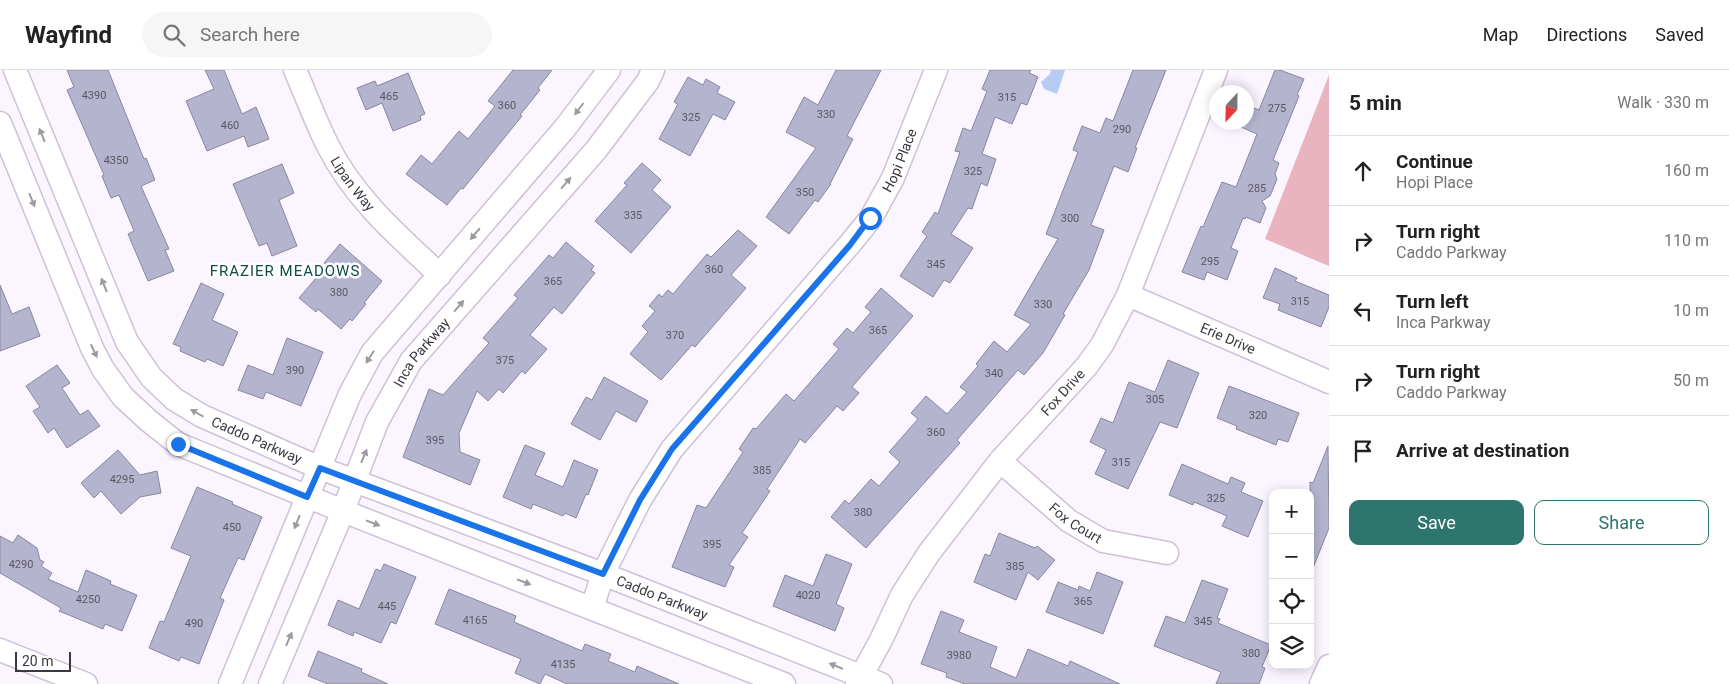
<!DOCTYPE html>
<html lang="en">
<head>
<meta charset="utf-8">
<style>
	:root { --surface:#fff; --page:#f6f6f6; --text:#222; --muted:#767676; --line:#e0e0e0; --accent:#2e756d }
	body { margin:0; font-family:Roboto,sans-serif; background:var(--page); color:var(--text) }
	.controls { position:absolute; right:15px; bottom:15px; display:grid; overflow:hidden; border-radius:10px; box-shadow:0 2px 12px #0003 }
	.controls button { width:45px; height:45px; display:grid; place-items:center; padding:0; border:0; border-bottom:1px solid var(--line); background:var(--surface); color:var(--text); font:25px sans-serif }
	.compass { position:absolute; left:1209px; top:15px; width:45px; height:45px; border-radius:50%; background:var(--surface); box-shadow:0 2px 12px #0003; rotate:202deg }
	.scale { position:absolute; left:15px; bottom:12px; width:56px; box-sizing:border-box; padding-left:5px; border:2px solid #3c3640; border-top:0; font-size:14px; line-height:18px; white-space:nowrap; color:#3c3640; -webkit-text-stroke:4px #fff; paint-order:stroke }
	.stop { position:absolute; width:15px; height:15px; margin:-11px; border:4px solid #1a73e8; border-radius:50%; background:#fff }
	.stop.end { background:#1a73e8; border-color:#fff; box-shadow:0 1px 5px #0008 }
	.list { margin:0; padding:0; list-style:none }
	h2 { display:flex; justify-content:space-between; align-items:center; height:65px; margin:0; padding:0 20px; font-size:21px }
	h2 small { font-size:16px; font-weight:400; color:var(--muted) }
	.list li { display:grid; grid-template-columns:32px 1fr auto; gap:15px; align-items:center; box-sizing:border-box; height:70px; padding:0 20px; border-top:1px solid var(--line) }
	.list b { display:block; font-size:19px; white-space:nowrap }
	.list p { margin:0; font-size:16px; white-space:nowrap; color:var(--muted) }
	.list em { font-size:16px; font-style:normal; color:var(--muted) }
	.actions { display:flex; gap:10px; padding:15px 20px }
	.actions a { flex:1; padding:11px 0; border:1px solid var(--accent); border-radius:10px; text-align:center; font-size:18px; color:var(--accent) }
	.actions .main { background:var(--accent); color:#fff }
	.icon { flex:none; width:28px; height:28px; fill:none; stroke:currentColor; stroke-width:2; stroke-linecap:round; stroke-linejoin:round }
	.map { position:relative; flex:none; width:1329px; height:614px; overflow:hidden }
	header { display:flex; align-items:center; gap:30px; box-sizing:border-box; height:70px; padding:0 25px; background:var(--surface); border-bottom:1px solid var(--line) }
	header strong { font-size:24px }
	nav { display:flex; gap:28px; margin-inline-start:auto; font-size:18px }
	.search { width:350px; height:45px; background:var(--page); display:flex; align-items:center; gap:12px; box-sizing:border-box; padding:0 18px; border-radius:28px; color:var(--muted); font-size:19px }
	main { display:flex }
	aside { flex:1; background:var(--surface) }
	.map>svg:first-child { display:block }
	.green { fill:#e9b3bf }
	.water { fill:#b5cdf5 }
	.building { fill:#b5b4ce; stroke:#87879f }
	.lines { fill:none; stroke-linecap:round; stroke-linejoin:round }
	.street-casing { stroke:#cec0d8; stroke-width:25 }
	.street { stroke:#fff; stroke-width:22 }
	.oneway { fill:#9e9aa0 }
	.route { stroke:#1a73e8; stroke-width:6 }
	.labels { text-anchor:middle; stroke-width:5; stroke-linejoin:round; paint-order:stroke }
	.number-label { font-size:11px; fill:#5a5664 }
	.street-label { font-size:14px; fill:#3c3640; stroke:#fff }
	.neighbourhood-label { font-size:15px; letter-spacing:1px; fill:#104c46; stroke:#fff }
</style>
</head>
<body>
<header>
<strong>Wayfind</strong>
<div class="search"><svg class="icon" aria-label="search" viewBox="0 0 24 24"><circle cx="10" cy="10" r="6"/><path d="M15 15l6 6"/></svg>Search here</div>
<nav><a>Map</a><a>Directions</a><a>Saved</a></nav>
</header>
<main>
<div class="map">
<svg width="1329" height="614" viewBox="0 0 1329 614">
	<rect width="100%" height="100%" fill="#fbf5ff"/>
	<!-- green -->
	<polygon class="green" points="1329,5 1329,196 1265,169"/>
	<!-- water -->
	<polygon class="water" points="1051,0 1065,0 1057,24 1044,19 1041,12 1050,4"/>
	<!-- building -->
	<g class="building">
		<polygon points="67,0 108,0 144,89 146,88 155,110 141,116 169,179 165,180 174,201 148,211 128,164 134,161 119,125 111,128 102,106 104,105 67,20 74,17"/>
		<polygon points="205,0 224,0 242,44 256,37 269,69 248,77 244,66 207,81 186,31 214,19"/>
		<polygon points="513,0 552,0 538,18 540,20 520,45 522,46 463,119 461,118 447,135 406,104 421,85 432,94 459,61 468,69 495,36 488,31"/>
		<polygon points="836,0 881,0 847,66 853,69 830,114 831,114 818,132 815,130 789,164 766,147 816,78 786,62 804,27 818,35"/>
		<polygon points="990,0 1031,0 1029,3 1038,7 1027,35 1021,33 1012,54 995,47 982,84 996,89 987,116 981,113 972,139 968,138 951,164 973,178 950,213 944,210 933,227 900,206 927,166 922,162 935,142 938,144 960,82 955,81 963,58 971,61 987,21 982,19"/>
		<polygon points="1133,0 1166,0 1135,78 1137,78 1128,102 1114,96 1091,155 1104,160 1089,200 1063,244 1065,245 1043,283 1024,305 1018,300 957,370 960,373 866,478 831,447 845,430 849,434 871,409 879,416 900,392 889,382 918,349 911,343 926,326 947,344 967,322 960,317 978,296 976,294 994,271 1007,282 1031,254 1014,245 1058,169 1046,164 1078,82 1073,80 1082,56 1100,63 1106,48 1113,51"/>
		<polygon points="1275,0 1280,0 1304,9 1297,25 1299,26 1273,90 1279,93 1275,104 1277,109 1270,126 1262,131 1266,138 1260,153 1246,147 1245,149 1243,148 1231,178 1238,181 1227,210 1207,202 1204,210 1182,202 1201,156 1203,157 1222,112 1236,117 1257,64 1241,57 1243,52 1246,52 1246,43 1249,36 1259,40"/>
		<polygon points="408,3 425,44 420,46 421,50 393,61 382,33 366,40 357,18 375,11 377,16"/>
		<polygon points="688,7 703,15 706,9 720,17 717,23 735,32 725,50 713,44 690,86 659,69 678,34 674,32"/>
		<polygon points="642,93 661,110 652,120 671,137 631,183 595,151 627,115 624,113"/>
		<polygon points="282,94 294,123 279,130 297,176 272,186 267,173 259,176 233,114"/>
		<polygon points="738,160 757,176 731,205 746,218 695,277 692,275 661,310 630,284 648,262 642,256 655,241 649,236 659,224 662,227 668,220 673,224 707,184 711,187"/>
		<polygon points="566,172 594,196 591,200 595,203 562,244 554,237 530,265 547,279 525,304 522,301 503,323 499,319 488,331 477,321 459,363 460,382 480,390 470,415 403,387 429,319 443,325 489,273 483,268 518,228 514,225 549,185 553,188"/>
		<polygon points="340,174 382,211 364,233 366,234 352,251 350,249 341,259 318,239 316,242 299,228 327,195 324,193"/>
		<polygon points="1275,198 1297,208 1295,211 1329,225 1329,237 1321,257 1278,240 1280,234 1263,228"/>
		<polygon points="201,213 224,224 212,250 238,262 223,296 207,289 205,292 180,281 181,277 173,274"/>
		<polygon points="0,215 12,244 29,237 40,266 0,281"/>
		<polygon points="881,218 913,246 852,317 859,323 843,341 837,336 805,373 800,369 767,419 770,421 742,463 748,467 729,495 734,497 725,517 672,497 697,435 706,438 743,382 739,379 753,358 756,359 786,324 794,331 839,279 833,274 847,258 853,263 871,242 865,237"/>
		<polygon points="287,268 323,282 301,336 266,322 263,329 238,320 248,295 273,305"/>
		<polygon points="1168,290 1199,303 1177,358 1160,352 1128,419 1095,404 1106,380 1090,372 1101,348 1113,353 1129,312 1155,322"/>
		<polygon points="57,295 70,313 62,318 80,345 88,340 100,356 67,378 54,358 48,363 33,341 40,337 26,316"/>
		<polygon points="604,307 648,331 636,352 616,341 600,370 571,354 586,327 592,330"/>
		<polygon points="1229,316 1299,343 1288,372 1278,369 1276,375 1236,359 1237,356 1217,348"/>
		<polygon points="525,375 545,383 535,405 563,417 574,390 598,400 588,425 586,424 576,448 565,443 563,446 533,434 531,439 503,427"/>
		<polygon points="1328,376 1329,458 1311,503 1310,412 1313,413"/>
		<polygon points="118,380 140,405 157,401 161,423 140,427 121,444 101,421 94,428 81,413"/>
		<polygon points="1182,394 1228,414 1231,407 1245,413 1241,422 1263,431 1248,467 1222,456 1227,446 1194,432 1193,435 1169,425"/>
		<polygon points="197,417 233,432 232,434 262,447 244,490 238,488 220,528 224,530 199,594 181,587 179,591 149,578 160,551 164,552 191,486 171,478"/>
		<polygon points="999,463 1035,478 1037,476 1055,490 1038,510 1028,502 1016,530 974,512 985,484 990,486"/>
		<polygon points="18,465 37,478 40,490 44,492 41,496 52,503 48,509 78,522 86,500 111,511 110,514 137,525 122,561 105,554 103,559 59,541 61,538 0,503 0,466 13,473"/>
		<polygon points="826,484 852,494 836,534 844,538 835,561 773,536 785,505 813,516"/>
		<polygon points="384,494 416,507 396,554 391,552 381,573 354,562 353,566 328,555 338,530 359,539 376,499 381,501"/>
		<polygon points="1097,502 1123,512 1103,564 1046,542 1058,512 1078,520 1079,516 1090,521"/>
		<polygon points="1202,510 1228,519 1217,548 1220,549 1218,553 1271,575 1262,597 1265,598 1259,614 1216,614 1221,602 1154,576 1166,546 1185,553"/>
		<polygon points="449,519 516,546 514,552 582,581 585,574 611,584 608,591 635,602 637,596 679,614 567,614 545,604 540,614 515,603 521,589 435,554"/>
		<polygon points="941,541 964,550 959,562 997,577 990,597 1016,608 1028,579 1068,596 1070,591 1120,614 965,614 946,607 947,603 921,594"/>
		<polygon points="318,581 362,599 361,602 388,614 328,614 308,606"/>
	</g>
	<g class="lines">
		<defs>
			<g id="street">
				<path id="s1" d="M 15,0 L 127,272 L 151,307 L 174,329 L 202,346 L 320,398 L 603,504 L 881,614"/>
				<path id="s2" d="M 295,0 C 306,25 315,50 327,74 C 353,127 398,166 440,205"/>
				<polyline points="0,53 92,278 103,299 123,327 149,351 178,374 343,441 784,614"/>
				<path id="s3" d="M 1128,225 L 1329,312"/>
				<path id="s4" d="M 1000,391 L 1069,451 L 1103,471 L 1167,483"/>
				<path id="s5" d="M 592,538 L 603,504 L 640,430 L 672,379 L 849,175 L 871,148 L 893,108 L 936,0"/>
				<polyline points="0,580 86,614"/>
				<polyline points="230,614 350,324 372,283 565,58 609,0"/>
				<path id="s6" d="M 270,614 L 343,441 L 377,352 L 411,291 L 596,80 L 648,11 L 653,0"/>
				<path id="s7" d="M 857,614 L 881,570 L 902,525 L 929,483 L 1000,391 L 1086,297 L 1102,275 L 1128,225 L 1216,0"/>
				<polyline points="1321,614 1329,596"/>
			</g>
		</defs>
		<!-- street casing -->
		<use href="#street" class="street-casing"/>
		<!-- street -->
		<use href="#street" class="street"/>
	</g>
	<!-- one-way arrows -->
	<defs><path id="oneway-solid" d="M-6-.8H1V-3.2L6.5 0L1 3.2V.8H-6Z" transform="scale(1.25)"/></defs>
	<g class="oneway">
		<use href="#oneway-solid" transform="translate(579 39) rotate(127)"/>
		<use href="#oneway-solid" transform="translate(42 65) rotate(-112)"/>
		<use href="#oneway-solid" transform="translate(566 113) rotate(-49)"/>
		<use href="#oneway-solid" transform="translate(32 130) rotate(68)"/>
		<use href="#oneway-solid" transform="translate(475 164) rotate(130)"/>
		<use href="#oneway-solid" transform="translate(104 215) rotate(-112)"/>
		<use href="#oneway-solid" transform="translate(459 236) rotate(-49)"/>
		<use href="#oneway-solid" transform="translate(94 281) rotate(65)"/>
		<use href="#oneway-solid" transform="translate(370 287) rotate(123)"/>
		<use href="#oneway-solid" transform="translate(197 343) rotate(-150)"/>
		<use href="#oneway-solid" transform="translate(364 386) rotate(-68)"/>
		<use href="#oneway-solid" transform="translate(297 452) rotate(112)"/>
		<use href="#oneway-solid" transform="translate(373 453) rotate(21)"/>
		<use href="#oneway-solid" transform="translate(524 512) rotate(21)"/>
		<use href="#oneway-solid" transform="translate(289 569) rotate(-67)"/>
		<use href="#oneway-solid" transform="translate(836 596) rotate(-158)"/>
	</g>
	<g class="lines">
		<!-- route -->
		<polyline class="route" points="178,374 307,427 320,398 603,504 640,430 672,379 850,175 870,148"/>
	</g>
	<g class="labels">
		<!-- number labels -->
		<g class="number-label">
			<text x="94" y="29">4390</text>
			<text x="389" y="30">465</text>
			<text x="1007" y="31">315</text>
			<text x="507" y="39">360</text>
			<text x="1277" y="42">275</text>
			<text x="826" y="48">330</text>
			<text x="691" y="51">325</text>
			<text x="230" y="59">460</text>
			<text x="1122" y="63">290</text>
			<text x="116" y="94">4350</text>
			<text x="973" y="105">325</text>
			<text x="1257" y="122">285</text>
			<text x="805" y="126">350</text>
			<text x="633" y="149">335</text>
			<text x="1070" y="152">300</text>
			<text x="1210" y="195">295</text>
			<text x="936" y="198">345</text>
			<text x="714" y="203">360</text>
			<text x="553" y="215">365</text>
			<text x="339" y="226">380</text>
			<text x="1300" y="235">315</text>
			<text x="1043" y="238">330</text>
			<text x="878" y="264">365</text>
			<text x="675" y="269">370</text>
			<text x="505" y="294">375</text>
			<text x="295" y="304">390</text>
			<text x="994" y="307">340</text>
			<text x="1155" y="333">305</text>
			<text x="1258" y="349">320</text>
			<text x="936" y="366">360</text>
			<text x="435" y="374">395</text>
			<text x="1121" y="396">315</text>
			<text x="762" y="404">385</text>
			<text x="122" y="413">4295</text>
			<text x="1216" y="432">325</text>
			<text x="863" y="446">380</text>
			<text x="232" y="461">450</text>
			<text x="712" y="478">395</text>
			<text x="21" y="498">4290</text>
			<text x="1015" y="500">385</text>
			<text x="808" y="529">4020</text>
			<text x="88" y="533">4250</text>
			<text x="1083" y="535">365</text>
			<text x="387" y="540">445</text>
			<text x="475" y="554">4165</text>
			<text x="1203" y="555">345</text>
			<text x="194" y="557">490</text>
			<text x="1251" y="587">380</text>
			<text x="959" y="589">3980</text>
			<text x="563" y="598">4135</text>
		</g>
		<!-- street labels -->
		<g class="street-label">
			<text dy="5" stroke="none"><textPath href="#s5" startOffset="548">Hopi Place</textPath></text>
			<text dy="5" stroke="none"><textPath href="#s2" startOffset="128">Lipan Way</textPath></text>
			<text dy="5" stroke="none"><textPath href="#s3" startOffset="109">Erie Drive</textPath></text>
			<text dy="5" stroke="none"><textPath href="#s6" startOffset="366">Inca Parkway</textPath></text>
			<text dy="5" stroke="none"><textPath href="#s7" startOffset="359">Fox Drive</textPath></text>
			<text dy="5" stroke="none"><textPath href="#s1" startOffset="461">Caddo Parkway</textPath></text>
			<text dy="5" stroke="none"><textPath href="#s4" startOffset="98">Fox Court</textPath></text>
			<text dy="5" stroke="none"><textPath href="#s1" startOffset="896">Caddo Parkway</textPath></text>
		</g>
		<!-- neighbourhood labels -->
		<g class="neighbourhood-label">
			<text x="285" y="206">FRAZIER MEADOWS</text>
		</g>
	</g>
</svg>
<div class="controls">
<button>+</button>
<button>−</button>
<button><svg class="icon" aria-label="locate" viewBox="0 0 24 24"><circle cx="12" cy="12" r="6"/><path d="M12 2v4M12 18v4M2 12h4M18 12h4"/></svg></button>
<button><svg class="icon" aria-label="layers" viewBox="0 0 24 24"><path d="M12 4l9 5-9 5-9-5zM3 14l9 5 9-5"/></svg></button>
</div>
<svg class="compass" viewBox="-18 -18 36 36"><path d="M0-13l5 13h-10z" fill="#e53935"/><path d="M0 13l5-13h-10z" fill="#767676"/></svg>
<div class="scale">20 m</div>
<div class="stop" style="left:870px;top:148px"></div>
<div class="stop end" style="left:178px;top:374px"></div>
</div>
<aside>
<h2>5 min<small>Walk · 330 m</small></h2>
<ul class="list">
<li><svg class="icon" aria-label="ahead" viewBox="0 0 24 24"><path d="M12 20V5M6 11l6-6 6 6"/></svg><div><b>Continue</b><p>Hopi Place</p></div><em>160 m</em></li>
<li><svg class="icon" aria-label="right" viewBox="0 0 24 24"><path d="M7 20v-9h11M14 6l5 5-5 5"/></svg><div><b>Turn right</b><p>Caddo Parkway</p></div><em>110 m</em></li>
<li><svg class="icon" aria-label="left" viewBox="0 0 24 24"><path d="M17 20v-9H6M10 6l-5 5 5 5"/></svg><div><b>Turn left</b><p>Inca Parkway</p></div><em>10 m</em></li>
<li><svg class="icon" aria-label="right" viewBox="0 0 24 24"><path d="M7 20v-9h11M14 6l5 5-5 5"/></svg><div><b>Turn right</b><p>Caddo Parkway</p></div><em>50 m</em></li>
<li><svg class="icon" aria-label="arrive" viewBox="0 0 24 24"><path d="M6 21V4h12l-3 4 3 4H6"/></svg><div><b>Arrive at destination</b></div></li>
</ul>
<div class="actions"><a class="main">Save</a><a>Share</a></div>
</aside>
</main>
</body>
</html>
